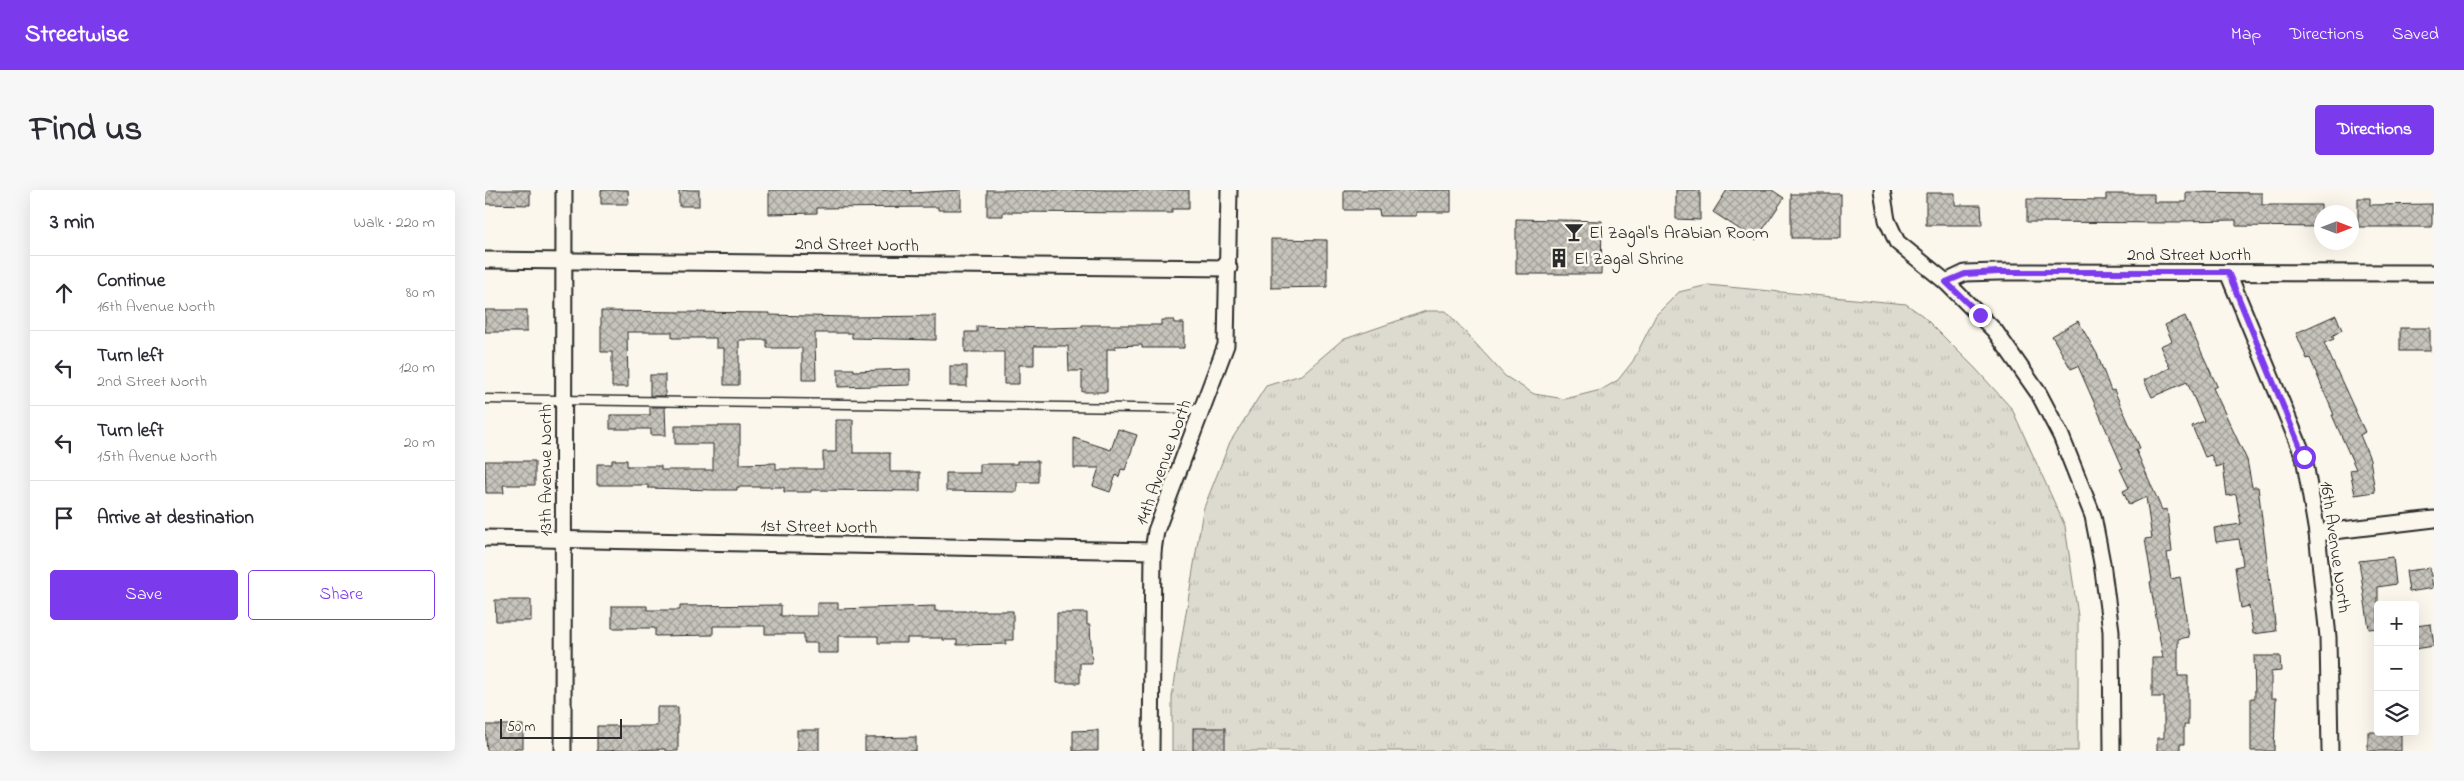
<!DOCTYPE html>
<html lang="en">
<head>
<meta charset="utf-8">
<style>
	:root { --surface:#fff; --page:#f7f7f7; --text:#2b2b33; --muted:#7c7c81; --line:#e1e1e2; --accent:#7c3aed }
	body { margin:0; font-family:"Indie Flower",sans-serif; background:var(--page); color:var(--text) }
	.controls { position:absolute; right:15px; bottom:15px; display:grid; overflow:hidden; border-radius:5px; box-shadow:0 5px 20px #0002 }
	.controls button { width:45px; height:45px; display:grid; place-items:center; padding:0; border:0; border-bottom:1px solid var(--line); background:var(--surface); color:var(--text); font:25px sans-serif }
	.compass { position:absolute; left:1829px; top:15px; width:45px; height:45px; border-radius:50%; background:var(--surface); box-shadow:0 5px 20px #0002; rotate:90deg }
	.scale { position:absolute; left:15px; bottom:12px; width:122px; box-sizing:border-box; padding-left:5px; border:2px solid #2b2b2b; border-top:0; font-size:14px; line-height:18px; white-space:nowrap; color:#2b2b2b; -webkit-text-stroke:4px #fbf7ec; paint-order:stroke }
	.stop { position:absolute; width:15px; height:15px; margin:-11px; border:4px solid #7c3aed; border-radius:50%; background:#fff }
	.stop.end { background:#7c3aed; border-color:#fff; box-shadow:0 1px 5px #0008 }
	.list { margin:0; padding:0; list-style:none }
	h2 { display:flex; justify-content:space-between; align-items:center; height:65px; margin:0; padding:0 20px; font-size:21px }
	h2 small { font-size:16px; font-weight:400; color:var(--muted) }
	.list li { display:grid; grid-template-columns:32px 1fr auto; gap:15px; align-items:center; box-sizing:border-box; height:75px; padding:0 20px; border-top:1px solid var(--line) }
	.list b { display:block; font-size:19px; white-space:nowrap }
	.list p { margin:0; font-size:16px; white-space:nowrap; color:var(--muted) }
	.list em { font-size:16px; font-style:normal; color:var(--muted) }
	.actions { display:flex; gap:10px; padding:15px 20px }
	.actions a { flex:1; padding:11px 0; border:1px solid var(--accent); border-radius:5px; text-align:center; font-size:18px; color:var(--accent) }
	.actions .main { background:var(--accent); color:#fff }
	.icon { flex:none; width:28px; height:28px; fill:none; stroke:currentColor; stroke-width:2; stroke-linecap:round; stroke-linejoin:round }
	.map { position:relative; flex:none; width:1949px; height:561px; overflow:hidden; border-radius:5px }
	header { display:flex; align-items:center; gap:30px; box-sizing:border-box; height:70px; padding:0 25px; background:var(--accent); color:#fff }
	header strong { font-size:24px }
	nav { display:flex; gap:28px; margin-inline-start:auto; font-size:18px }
	.intro { display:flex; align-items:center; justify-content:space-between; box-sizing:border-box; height:120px; padding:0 30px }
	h1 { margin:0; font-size:35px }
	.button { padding:12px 22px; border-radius:5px; background:var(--accent); color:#fff; font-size:18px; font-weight:700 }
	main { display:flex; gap:30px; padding:0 30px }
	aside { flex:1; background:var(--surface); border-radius:5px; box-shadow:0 5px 20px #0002 }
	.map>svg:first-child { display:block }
	.grass { fill:url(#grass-tufts); stroke:#84827e }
	.building { fill:url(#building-cross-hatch); stroke:#2b2b2b }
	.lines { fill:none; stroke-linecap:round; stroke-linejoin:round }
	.lane-casing { stroke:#2b2b2b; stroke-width:11 }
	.street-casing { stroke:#2b2b2b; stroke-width:19 }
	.lane { stroke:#fbf7ec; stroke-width:8 }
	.street { stroke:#fbf7ec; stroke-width:15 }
	.route { stroke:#7c3aed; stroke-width:6 }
	.labels { text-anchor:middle; stroke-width:5; stroke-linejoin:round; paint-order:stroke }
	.poi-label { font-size:18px; fill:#2b2b2b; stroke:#fbf7ec; text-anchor:start }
	.street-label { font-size:18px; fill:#2b2b2b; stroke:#fbf7ec }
</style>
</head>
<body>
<header>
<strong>Streetwise</strong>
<nav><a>Map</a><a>Directions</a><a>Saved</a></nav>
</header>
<div class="intro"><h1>Find us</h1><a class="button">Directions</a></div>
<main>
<aside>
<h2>3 min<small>Walk · 220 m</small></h2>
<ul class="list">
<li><svg class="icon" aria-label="ahead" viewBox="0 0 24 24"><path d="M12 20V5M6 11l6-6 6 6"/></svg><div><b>Continue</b><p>16th Avenue North</p></div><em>80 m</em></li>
<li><svg class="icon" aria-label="left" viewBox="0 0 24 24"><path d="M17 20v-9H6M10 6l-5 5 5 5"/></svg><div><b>Turn left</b><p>2nd Street North</p></div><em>120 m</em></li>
<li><svg class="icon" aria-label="left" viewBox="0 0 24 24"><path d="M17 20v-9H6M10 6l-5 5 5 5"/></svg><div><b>Turn left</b><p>15th Avenue North</p></div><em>20 m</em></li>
<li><svg class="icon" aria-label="arrive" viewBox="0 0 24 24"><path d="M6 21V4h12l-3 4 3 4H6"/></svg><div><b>Arrive at destination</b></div></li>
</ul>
<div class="actions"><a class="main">Save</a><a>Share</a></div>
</aside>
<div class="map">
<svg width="1949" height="561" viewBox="0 0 1949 561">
	<defs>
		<pattern id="grass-tufts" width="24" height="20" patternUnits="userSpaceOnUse" patternTransform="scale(1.25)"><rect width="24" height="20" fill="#dddad0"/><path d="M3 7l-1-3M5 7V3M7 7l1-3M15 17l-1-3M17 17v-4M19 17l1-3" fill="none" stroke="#bebbb3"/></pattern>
		<pattern id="building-cross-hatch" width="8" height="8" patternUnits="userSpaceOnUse" patternTransform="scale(1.25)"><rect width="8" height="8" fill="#c7c4bc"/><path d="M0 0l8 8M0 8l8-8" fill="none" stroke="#a29f99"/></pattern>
	</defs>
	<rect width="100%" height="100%" fill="#fbf7ec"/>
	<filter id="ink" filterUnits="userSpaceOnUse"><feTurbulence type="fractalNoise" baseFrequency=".02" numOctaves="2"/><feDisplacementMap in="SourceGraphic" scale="10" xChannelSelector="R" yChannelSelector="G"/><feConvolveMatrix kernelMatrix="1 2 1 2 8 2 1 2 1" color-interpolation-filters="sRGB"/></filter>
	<g filter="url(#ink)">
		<!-- grass -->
		<polygon class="grass" points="1223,95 1421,114 1438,126 1490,178 1527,219 1580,336 1593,426 1593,561 687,561 687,507 718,320 745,252 781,196 816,185 857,150 941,121 961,121 1020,186 1049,204 1080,209 1116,200 1133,190 1148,171 1171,125 1194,102"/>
		<!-- building -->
		<g class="building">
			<polygon points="0,0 45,0 45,15 0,14"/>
			<polygon points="116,0 143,0 144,14 116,14"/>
			<rect x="194" y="0" width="20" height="16"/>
			<polygon points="284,0 426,0 426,3 476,0 476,20 453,20 453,17 332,18 332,23 284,24"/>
			<polygon points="502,0 704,0 704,19 687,19 687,23 663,23 518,22 518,26 502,26"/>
			<polygon points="859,0 966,0 966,22 931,22 931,26 895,26 894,20 859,20"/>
			<polygon points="1191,0 1215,0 1215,30 1191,29"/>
			<polygon points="1242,0 1287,0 1299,8 1271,50 1228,22"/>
			<polygon points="1701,2 1777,3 1777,15 1836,15 1836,37 1751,36 1751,30 1696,31 1696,33 1542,32 1542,9 1621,10 1621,4 1669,4 1669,12 1701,12"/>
			<polygon points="1441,3 1470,3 1470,15 1496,15 1497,35 1441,35"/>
			<rect x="1306" y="4" width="50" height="44"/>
			<polygon points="1873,8 1885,8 1885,15 1947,14 1947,37 1873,37"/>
			<polygon points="1031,29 1117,31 1116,84 1031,84"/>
			<polygon points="786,49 842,50 842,97 786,98"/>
			<rect x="0" y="120" width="42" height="22"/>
			<polygon points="116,121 284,123 284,125 363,127 451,126 451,150 367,148 367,143 330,143 331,190 317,190 317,158 282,158 282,150 254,150 254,195 239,195 239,158 231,158 231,148 187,148 187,142 142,142 143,197 127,197 127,162 116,162"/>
			<polygon points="1851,125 1857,140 1847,146 1849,149 1839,153 1880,242 1875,245 1885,269 1890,302 1870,305 1865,280 1871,279 1847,225 1849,225 1825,168 1822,169 1811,143"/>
			<polygon points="1700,126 1732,196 1728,198 1762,270 1767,297 1773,297 1791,441 1768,444 1764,416 1756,418 1750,377 1758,375 1754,349 1731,352 1729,338 1756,334 1751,304 1742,306 1738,275 1731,277 1726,265 1720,267 1707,236 1719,231 1702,192 1667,207 1659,190 1685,178 1675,156 1687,151 1680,135"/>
			<polygon points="676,130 689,130 689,133 699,133 699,158 657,158 657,155 630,156 630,159 622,159 622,202 597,202 597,181 584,181 583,156 549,156 549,175 534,175 534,194 519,194 519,162 480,162 480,142 492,142 492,136 562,138 597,137 597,135 676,135"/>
			<polygon points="1593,131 1612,164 1626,201 1629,200 1655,258 1651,260 1677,320 1682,319 1687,362 1682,363 1686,389 1695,387 1704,447 1693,449 1693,486 1703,486 1703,535 1699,535 1699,554 1695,554 1695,561 1672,561 1672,548 1679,548 1679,507 1667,507 1667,468 1678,468 1665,392 1667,391 1660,349 1667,348 1661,307 1644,315 1638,301 1644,298 1635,279 1638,278 1593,176 1586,179 1567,146"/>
			<rect x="1915" y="138" width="30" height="23"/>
			<rect x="465" y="176" width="17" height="20"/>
			<polygon points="353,179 369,179 369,181 425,179 425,195 353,197"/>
			<rect x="165" y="185" width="15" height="21"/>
			<polygon points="165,217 180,217 181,245 166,245 166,239 125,239 125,225 165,225"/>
			<polygon points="351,230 368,230 368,263 405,263 405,282 435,282 435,301 326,300 326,302 299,302 299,297 252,297 252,300 228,300 163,298 163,295 112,295 112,274 127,274 127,270 142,270 142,276 176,276 176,280 228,280 228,254 190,254 190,236 255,236 255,274 291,273 291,279 338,279 338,262 351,262"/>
			<polygon points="633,239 652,245 640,280 636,279 634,287 631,285 625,302 608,296 614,278 589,278 589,248 626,260"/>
			<polygon points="0,271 50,271 50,295 18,295 19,303 1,303"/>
			<polygon points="532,271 553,271 553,292 532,292 532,302 461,301 461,283 495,283 495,274 532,274"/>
			<polygon points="1908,367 1911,394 1893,397 1893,438 1884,439 1874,371"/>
			<polygon points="1945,378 1948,398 1924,402 1921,381"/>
			<polygon points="10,410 46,410 46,431 11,431"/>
			<polygon points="332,413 353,413 353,419 450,416 450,421 528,421 528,450 521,450 521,454 472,455 472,450 458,450 458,448 422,448 422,453 393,453 393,446 353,446 353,463 332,463 332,453 319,453 319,444 280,444 280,436 228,436 228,445 170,446 170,438 127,438 127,416 162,416 162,420 195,420 195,416 296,415 296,426 332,426"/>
			<polygon points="572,423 602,423 602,435 605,435 607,473 595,473 595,493 572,493"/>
			<polygon points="1946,434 1949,456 1930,459 1930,436"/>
			<polygon points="1769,466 1795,466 1796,481 1786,482 1786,508 1791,508 1789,561 1766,561 1766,508 1770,508"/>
			<polygon points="172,517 193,517 193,561 180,561 180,559 112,561 112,536 172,536"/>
			<polygon points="0,535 38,535 38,558 30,558 30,561 2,561"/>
			<rect x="708" y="538" width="32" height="23"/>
			<rect x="312" y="540" width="22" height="21"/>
			<polygon points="613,540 613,561 588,561 588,541"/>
			<rect x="1883" y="542" width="33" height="19"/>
			<polygon points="431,547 431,561 380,561 380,548"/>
		</g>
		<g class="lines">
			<defs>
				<polyline id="lane" points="0,209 718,219"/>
				<g id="street">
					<polyline points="1397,0 1402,30 1412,52 1461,92 1510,141 1554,204 1576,246 1608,326 1617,373 1626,441 1627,561"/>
					<polyline points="0,70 744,78"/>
					<polyline points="1743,83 1819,267 1832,343 1843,447 1845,561"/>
					<polyline points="1461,92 1480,83 1513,82 1949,83"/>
					<polyline points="1832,343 1949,329"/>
					<polyline points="0,348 668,361"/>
					<polyline points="78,561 79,0"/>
					<polyline points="666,561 668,361 671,341 741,155 744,0"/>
				</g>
			</defs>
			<!-- lane casing -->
			<use href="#lane" class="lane-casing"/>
			<!-- street casing -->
			<use href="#street" class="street-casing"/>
			<!-- lane -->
			<use href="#lane" class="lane"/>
			<!-- street -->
			<use href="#street" class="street"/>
		</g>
	</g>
	<g class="lines" filter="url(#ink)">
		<!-- route -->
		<polyline class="route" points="1495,125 1461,92 1480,84 1513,82 1743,82 1819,267"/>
	</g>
	<!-- icons -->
	<defs>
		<symbol id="bar-bare" viewBox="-9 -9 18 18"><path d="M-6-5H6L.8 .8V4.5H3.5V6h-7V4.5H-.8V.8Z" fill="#2b2b2b" stroke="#fbf7ec" stroke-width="2.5" paint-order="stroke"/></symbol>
		<symbol id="building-bare" viewBox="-9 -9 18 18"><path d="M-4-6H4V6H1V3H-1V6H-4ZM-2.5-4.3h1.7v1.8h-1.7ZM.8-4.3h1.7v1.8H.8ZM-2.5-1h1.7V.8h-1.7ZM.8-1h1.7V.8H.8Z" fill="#2b2b2b" stroke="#fbf7ec" stroke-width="2.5" paint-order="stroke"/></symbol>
	</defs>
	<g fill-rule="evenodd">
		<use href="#bar-bare" x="1075" y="28" width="28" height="28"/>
		<use href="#building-bare" x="1060" y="54" width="28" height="28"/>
	</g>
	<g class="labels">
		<!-- poi labels -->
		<g class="poi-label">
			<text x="1104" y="48">El Zagal's Arabian Room</text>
			<text x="1089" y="74">El Zagal Shrine</text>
		</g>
		<!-- street labels -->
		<g class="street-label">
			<text transform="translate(372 54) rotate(1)" y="6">2nd Street North</text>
			<text x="1704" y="70">2nd Street North</text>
			<text transform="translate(678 272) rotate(-70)" y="6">14th Avenue North</text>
			<text transform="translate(60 280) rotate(-90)" y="6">13th Avenue North</text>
			<text transform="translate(334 336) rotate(1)" y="6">1st Street North</text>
			<text transform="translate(1851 357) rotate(82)" y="6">16th Avenue North</text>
		</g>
	</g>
</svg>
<div class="controls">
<button>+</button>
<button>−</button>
<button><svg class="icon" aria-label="layers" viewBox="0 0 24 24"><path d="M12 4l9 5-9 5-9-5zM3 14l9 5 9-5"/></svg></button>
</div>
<svg class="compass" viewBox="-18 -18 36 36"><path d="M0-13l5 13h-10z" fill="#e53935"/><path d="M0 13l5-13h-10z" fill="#7c7c81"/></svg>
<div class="scale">50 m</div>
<div class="stop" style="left:1819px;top:267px"></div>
<div class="stop end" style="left:1495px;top:125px"></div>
</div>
</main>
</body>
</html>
